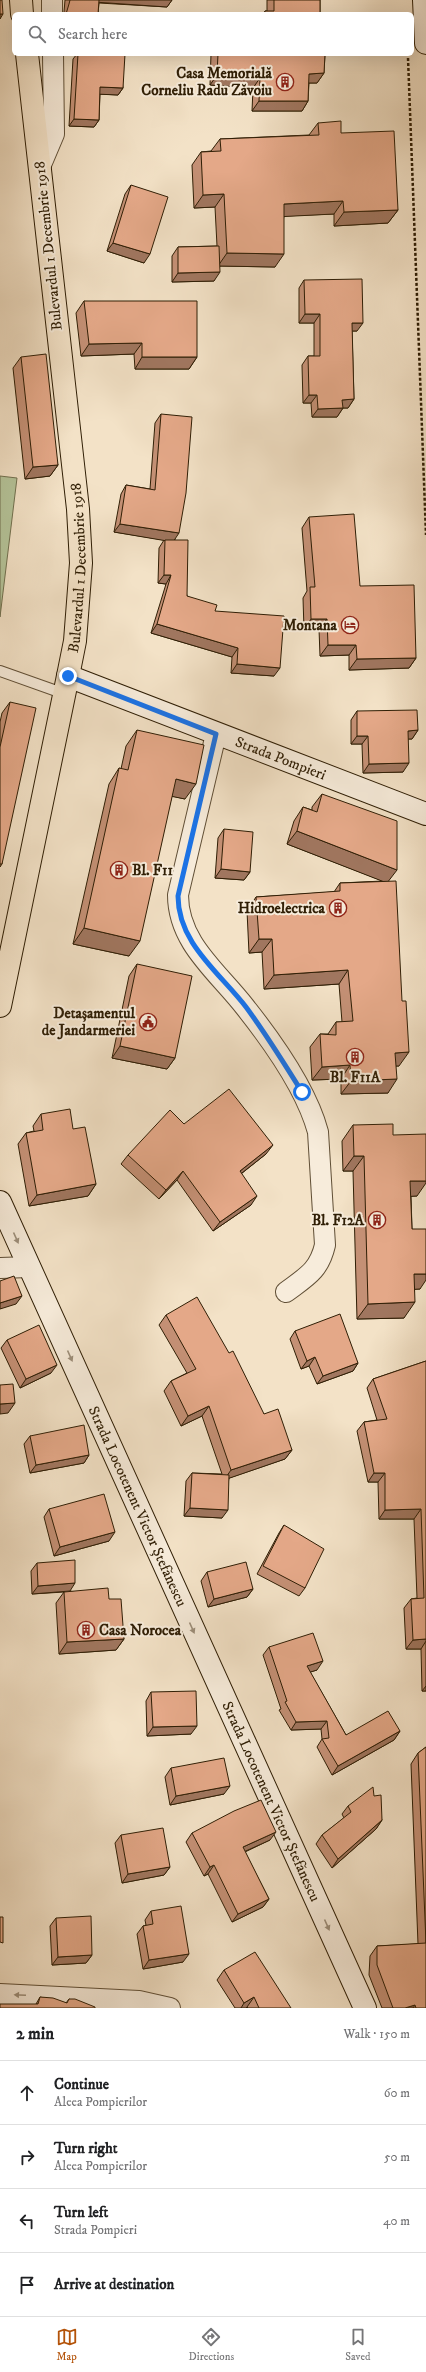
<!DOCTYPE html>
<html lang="en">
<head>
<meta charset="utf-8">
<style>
	:root { --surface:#fff; --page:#f6f6f6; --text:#202124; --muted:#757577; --line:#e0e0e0; --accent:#b45309 }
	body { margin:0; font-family:"IM FELL DW Pica",serif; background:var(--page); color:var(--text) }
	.stop { position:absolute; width:12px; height:12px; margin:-9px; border:3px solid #1a73e8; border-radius:50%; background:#fff }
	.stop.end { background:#1a73e8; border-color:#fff; box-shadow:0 1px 4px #0008 }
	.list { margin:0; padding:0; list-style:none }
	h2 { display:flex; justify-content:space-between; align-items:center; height:52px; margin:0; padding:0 16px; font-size:17px }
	h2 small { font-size:13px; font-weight:400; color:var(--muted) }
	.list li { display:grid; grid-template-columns:26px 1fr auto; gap:12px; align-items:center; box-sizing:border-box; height:64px; padding:0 16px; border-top:1px solid var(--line) }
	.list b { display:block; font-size:15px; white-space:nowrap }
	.list p { margin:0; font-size:13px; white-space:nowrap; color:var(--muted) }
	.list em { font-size:13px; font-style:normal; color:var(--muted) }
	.icon { flex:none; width:22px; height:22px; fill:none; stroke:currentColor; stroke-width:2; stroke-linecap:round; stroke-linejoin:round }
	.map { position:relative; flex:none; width:426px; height:2008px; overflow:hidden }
	.search { position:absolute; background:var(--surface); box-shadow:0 4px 16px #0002; left:12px; right:12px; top:12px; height:44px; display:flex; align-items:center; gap:10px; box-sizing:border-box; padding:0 14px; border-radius:6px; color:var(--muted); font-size:15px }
	.sheet { height:308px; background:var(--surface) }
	nav { display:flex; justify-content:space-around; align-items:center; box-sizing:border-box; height:56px; border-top:1px solid var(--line); background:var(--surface); font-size:11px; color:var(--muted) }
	nav a { display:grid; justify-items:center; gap:2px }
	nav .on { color:var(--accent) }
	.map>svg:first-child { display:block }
	.green { fill:#b5c49a; stroke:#727150 }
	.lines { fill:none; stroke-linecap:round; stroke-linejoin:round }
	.lane-casing { stroke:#604f36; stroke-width:12 }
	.street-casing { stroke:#604f36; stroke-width:22 }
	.secondary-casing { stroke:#2f1e05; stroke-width:24 }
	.primary-casing { stroke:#2f1e05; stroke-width:24 }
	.path { stroke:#2f1e05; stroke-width:2.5; stroke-dasharray:3 2; stroke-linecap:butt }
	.lane { stroke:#f7ecdb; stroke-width:10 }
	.street { stroke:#f7ecdb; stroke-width:20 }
	.secondary { stroke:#f7ecdb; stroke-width:22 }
	.primary { stroke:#f3e2c7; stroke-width:22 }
	.wall { fill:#c49075; stroke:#2f1e05 }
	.shaded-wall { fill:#a0765f; stroke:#2f1e05 }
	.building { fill:#e4a888; stroke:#2f1e05 }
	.oneway { fill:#9d8f7b }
	.route { stroke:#1a73e8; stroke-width:5 }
	.labels { text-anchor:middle; stroke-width:4; stroke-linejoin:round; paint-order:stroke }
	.poi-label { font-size:15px; font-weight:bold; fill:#2f1e05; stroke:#f7ecdb; text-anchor:end }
	.street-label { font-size:15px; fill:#2f1e05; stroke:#f7ecdb }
</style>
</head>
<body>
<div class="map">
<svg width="426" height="2008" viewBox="0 0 426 2008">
	<rect width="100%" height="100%" fill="#f3e2c7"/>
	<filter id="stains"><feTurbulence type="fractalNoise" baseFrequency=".005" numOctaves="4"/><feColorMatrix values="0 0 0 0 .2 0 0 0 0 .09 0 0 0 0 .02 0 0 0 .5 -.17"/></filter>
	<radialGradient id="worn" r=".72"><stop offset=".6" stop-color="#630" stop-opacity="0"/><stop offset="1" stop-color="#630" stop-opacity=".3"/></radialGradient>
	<!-- green -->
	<polygon class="green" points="0,476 17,478 0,617"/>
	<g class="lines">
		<defs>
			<polyline id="lane" points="0,671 65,694"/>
			<g id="street">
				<polyline points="52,0 52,14"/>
				<polyline points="40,167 54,134 53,54"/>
				<path d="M 216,734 L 178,895 C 178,943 218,972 245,1007 C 272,1041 307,1091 318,1132 L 325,1245 C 319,1271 306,1277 286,1292"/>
				<polyline points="0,1268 29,1267"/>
				<polyline points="0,1994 139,2001 170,2008"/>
			</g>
			<g id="secondary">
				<polyline points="424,0 426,43"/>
				<path id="s1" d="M 68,676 L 426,814"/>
				<path id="s2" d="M 0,1202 L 365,2008"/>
			</g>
			<g id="primary">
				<polyline points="21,0 22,14"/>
				<path id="s3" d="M 0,1006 L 68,676 L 75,641 L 81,563 L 78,509 L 27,54"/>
			</g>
		</defs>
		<!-- lane casing -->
		<use href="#lane" class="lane-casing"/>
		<!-- street casing -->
		<use href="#street" class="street-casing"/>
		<!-- secondary casing -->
		<use href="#secondary" class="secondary-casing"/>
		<!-- primary casing -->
		<use href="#primary" class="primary-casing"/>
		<!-- path -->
		<polyline class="path" points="408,58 426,535"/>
		<!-- lane -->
		<use href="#lane" class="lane"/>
		<!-- street -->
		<use href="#street" class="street"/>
		<!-- secondary -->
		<use href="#secondary" class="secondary"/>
		<!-- primary -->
		<use href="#primary" class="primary"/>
	</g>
	<!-- wall -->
	<g class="wall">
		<polygon points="65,0 172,0 167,7 99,3 98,14 63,14 64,12"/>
		<polygon points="267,0 320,0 320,14 263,14 265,11 267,11"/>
		<polygon points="77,54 119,54 123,88 118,95 100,94 99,120 94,127 69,126 73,59"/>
		<polygon points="211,54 325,54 324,73 317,83 309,83 308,101 302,111 252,111 253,88 210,85"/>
		<polygon points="318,123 341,133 398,210 388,223 334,226 334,214 284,216 275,267 220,266 214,281 172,282 172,256 178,247 217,246 215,207 194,208 192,165 201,152 211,151 220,139 309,135"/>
		<polygon points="131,185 144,263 107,251 125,194"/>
		<polygon points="304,280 357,331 352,331 354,399 348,408 343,408 337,417 312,417 311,403 303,403 302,365 308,356 314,356 314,323 299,323 299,288"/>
		<polygon points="84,301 197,357 189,369 135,369 134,354 81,356 76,313"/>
		<polygon points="21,357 58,465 50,476 25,479 13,368"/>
		<polygon points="161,414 175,540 187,596 215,611 274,676 231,673 232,657 151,633 166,584 158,583 159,548 164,540 114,532 121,494 126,485 150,489 155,423"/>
		<polygon points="309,517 360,586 416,658 409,668 349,670 349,655 320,656 319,629 304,630 303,598 307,591 302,528"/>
		<polygon points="10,702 2,864 0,867 0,722 2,713"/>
		<polygon points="357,711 418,730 412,739 408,739 403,772 363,773 362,744 351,744 351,720"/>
		<polygon points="137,730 185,799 172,796 129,956 73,944 109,784 119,768 121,769 126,746"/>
		<polygon points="322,794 388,881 399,1066 396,1066 388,1093 341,1094 341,1079 312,1080 310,1047 320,1034 328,1034 336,1022 342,1022 339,984 264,989 262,952 249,953 247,911 256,897 334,892 340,883 383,881 287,844 294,821 303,807 312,810 312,807"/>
		<polygon points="224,829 250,872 244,880 215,878 218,838"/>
		<polygon points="137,964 175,1058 167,1069 112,1058 129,976"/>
		<polygon points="41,1114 96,1184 88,1196 29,1206 18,1144 26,1133 34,1131 33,1126"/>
		<polygon points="184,1124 266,1154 241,1174 251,1205 213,1231 177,1180 159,1199 121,1164 128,1155"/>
		<polygon points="353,1125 393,1135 417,1196 411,1196 412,1229 420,1289 415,1289 404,1318 357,1319 353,1171 343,1171 342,1141"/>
		<polygon points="166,1315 264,1414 292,1450 285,1459 229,1478 222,1518 184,1516 186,1481 192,1473 222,1474 202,1416 181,1426 164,1391 171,1381 187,1373 159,1325"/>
		<polygon points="295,1331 358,1363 353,1371 317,1384 309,1366 301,1369 290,1339"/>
		<polygon points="7,1340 51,1373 20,1388 1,1348"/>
		<polygon points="426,1361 426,1691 422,1691 421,1649 406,1649 404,1608 411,1599 417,1598 414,1519 379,1519 378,1482 368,1482 357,1431 364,1422 377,1420 367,1388 373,1379"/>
		<polygon points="30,1436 89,1455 84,1463 30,1473 24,1444"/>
		<polygon points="49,1509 109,1541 54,1556 44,1517"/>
		<polygon points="284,1525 305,1588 299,1596 257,1574 279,1533"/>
		<polygon points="37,1563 70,1591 109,1599 124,1639 116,1650 59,1654 56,1603 64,1592 32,1594 31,1571"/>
		<polygon points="207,1572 253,1589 247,1597 208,1607 201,1581"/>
		<polygon points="269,1647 317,1670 310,1672 346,1735 400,1731 394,1740 332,1775 317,1747 322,1739 321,1729 291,1730 279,1710 281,1709 263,1655"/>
		<polygon points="151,1692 191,1734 147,1736 146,1701"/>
		<polygon points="426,1747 426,2008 382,2008 369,1975 370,1956 377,1946 418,1944 411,1764 418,1753"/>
		<polygon points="171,1768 224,1794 170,1805 165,1777"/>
		<polygon points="374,1796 382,1820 376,1829 332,1868 316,1844 322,1835 344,1818 342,1814 348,1806"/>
		<polygon points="192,1833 270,1840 245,1852 269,1899 263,1907 232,1922 208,1874 204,1876 186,1842"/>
		<polygon points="121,1835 170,1867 164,1875 122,1883 115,1843"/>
		<polygon points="151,1911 183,1962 143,1969 137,1934 143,1926 146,1925 145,1920"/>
		<polygon points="56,1918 92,1955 86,1963 52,1965 50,1926"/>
		<polygon points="224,1970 291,2008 248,2008 247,2007 246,2008 235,2008 217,1980"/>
		<polygon points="40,1997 66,2003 69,1999 95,2008 36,2004"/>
	</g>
	<!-- shaded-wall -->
	<g class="shaded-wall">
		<polygon points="96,0 172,0 167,7 94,2"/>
		<polygon points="0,14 3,14 0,19"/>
		<polygon points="324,73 317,83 302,83 309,74"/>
		<polygon points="217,75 260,78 253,88 210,85"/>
		<polygon points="100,87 123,88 118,95 95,94"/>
		<polygon points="259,101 308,101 302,111 252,111"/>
		<polygon points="74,119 99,120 94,127 69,126"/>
		<polygon points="224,194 215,207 194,208 203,195"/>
		<polygon points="343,201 334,214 275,217 284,204"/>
		<polygon points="398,210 388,223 334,226 344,212"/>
		<polygon points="113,243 150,254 144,263 107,251"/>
		<polygon points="227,253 284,254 275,267 218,266"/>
		<polygon points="220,272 214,281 172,282 178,273"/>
		<polygon points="305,314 320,314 314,323 299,323"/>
		<polygon points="352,323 363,323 357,331 346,331"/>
		<polygon points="142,343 134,354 81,356 89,344"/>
		<polygon points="142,357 197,357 189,369 135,369"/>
		<polygon points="309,395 317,395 311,403 303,403"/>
		<polygon points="354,399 348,408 336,408 342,400"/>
		<polygon points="343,408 337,417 312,417 318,409"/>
		<polygon points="58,465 50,476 25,479 33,467"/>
		<polygon points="120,524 179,533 173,542 114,532"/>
		<polygon points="164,575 171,575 166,584 158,583"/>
		<polygon points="311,619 327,619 319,629 304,630"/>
		<polygon points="157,624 238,648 232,657 151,633"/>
		<polygon points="328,645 356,645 349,655 320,656"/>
		<polygon points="416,658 409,668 349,670 357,659"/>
		<polygon points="237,664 280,668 274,676 231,673"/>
		<polygon points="418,730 412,739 402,739 408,731"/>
		<polygon points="357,736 368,736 362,744 351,744"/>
		<polygon points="409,763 403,772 363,773 369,764"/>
		<polygon points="176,779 196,784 185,799 165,795"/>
		<polygon points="297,831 397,870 387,883 287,844"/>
		<polygon points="221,869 250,872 244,880 215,878"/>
		<polygon points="84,928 140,941 129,956 73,944"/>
		<polygon points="259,939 272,939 262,952 249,953"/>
		<polygon points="348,970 339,984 264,989 274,975"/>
		<polygon points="120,1046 175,1058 167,1069 112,1058"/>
		<polygon points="409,1052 399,1066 385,1066 395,1053"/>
		<polygon points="350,1065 341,1079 312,1080 322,1067"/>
		<polygon points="397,1079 388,1093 341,1094 351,1081"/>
		<polygon points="273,1145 266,1154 233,1180 240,1171"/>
		<polygon points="354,1156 364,1156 353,1171 343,1171"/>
		<polygon points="183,1171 177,1180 159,1199 166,1190"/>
		<polygon points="410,1181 426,1181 426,1183 417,1196 399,1197"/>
		<polygon points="96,1184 88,1196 29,1206 37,1195"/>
		<polygon points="257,1196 251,1205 213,1231 220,1222"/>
		<polygon points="414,1274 426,1274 426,1280 420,1289 404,1290"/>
		<polygon points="22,1296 16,1304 0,1309 0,1303"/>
		<polygon points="415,1302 404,1318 357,1319 368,1304"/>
		<polygon points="315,1357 309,1366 301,1369 307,1361"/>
		<polygon points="358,1363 353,1371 317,1384 323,1376"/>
		<polygon points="57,1365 51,1373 20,1388 26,1379"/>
		<polygon points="15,1403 8,1413 0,1414 0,1404"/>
		<polygon points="209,1406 202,1416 181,1426 188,1416"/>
		<polygon points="292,1450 285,1459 224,1480 231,1470"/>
		<polygon points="89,1455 84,1463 30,1473 36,1465"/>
		<polygon points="374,1473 385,1473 378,1482 368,1482"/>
		<polygon points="190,1508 228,1510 222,1518 184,1516"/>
		<polygon points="421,1509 414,1519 379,1519 385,1510"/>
		<polygon points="115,1532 109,1541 54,1556 60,1547"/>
		<polygon points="75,1583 70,1591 32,1594 38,1586"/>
		<polygon points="253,1589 247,1597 208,1607 214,1599"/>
		<polygon points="124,1639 116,1650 59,1654 67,1642"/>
		<polygon points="426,1639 426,1641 421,1649 406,1649 413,1640"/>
		<polygon points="323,1661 317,1670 301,1675 307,1666"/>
		<polygon points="426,1686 426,1691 422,1691"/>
		<polygon points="327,1721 321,1729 291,1730 296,1722"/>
		<polygon points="197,1726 191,1734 147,1736 153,1727"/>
		<polygon points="400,1731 394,1740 332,1775 338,1766"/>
		<polygon points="230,1786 224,1794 170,1805 176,1796"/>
		<polygon points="382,1820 376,1829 332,1868 338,1859"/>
		<polygon points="276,1832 270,1840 237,1855 243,1847"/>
		<polygon points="214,1865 208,1874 204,1876 210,1867"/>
		<polygon points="170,1867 164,1875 122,1883 128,1874"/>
		<polygon points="269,1899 263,1907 232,1922 238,1914"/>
		<polygon points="189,1954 183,1962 143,1969 149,1960"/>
		<polygon points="92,1955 86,1963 52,1965 58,1957"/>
		<polygon points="254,1997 247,2007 246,2008 241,2008 244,2003"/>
		<polygon points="415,2005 413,2008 405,2008"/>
	</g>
	<!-- building -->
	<g class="building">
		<polygon points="0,0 2,0 3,14 0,14"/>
		<polygon points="70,0 99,0 98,14 66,14 69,4"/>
		<polygon points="274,0 320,0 320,14 265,14 265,11 274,11"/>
		<polygon points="78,54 125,54 123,88 100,87 99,120 74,119"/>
		<polygon points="218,54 325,54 324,73 309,74 308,101 259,101 260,78 217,75"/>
		<polygon points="341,121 341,133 394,131 398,210 344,212 343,201 284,204 284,254 227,253 224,194 203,195 201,152 221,151 220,139 319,135 318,123"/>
		<polygon points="131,185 168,197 150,254 113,243"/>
		<polygon points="219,246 220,272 178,273 178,247"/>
		<polygon points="362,279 363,323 352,323 354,399 342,400 343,408 318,409 317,395 309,395 308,356 320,356 320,314 305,314 304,280"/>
		<polygon points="84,301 197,301 197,357 142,357 142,343 89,344"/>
		<polygon points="46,354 58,465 33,467 21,357"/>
		<polygon points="161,414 192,417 186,493 179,533 120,524 126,485 155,490"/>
		<polygon points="354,514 360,586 414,585 416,658 357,659 356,645 328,645 327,619 311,619 310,587 315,587 309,517"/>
		<polygon points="165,540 188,540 187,596 217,605 215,611 284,616 280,668 237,664 238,648 157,624 171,575 164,575"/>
		<polygon points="10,702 36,708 2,864 0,864 0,747"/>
		<polygon points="417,710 418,730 408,731 409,763 369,764 368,736 357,736 357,711"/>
		<polygon points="137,730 204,745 196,784 176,779 140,941 84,928 119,768 128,770"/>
		<polygon points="322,794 397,821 397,870 297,831 303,807 317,812"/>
		<polygon points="224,829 253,832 250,872 221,869"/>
		<polygon points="396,881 402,1001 406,1001 409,1052 395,1053 397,1079 351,1081 350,1065 322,1067 320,1034 336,1035 336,1022 353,1021 348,970 274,975 272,939 259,939 256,897 340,891 340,883"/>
		<polygon points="137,964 192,976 175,1058 120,1046"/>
		<polygon points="229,1089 273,1145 240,1171 257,1196 220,1222 183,1171 166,1190 128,1155 170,1110 184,1124"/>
		<polygon points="70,1109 73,1129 85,1127 96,1184 37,1195 26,1133 43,1130 41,1114"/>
		<polygon points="393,1124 393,1135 426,1134 426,1181 410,1181 412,1229 426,1229 426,1274 414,1274 415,1302 368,1304 364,1156 354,1156 353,1125"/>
		<polygon points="14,1276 22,1296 0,1303 0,1281"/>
		<polygon points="197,1297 229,1353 233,1351 264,1414 278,1409 292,1450 231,1470 209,1406 188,1416 171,1381 196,1369 166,1315"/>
		<polygon points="340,1314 358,1363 323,1376 315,1357 307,1361 295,1331"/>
		<polygon points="39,1325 57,1365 26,1379 7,1340"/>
		<polygon points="426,1361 426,1639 413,1640 411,1599 424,1598 421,1509 385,1510 385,1473 374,1473 364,1422 387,1419 373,1379"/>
		<polygon points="13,1384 15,1403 0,1404 0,1385"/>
		<polygon points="84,1425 89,1455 36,1465 30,1436"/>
		<polygon points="192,1473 229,1475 228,1510 190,1508"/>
		<polygon points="104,1494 115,1532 60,1547 49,1509"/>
		<polygon points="284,1525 324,1549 305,1588 263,1566"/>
		<polygon points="75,1560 75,1583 38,1586 37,1563"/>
		<polygon points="246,1562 253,1589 214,1599 207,1572"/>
		<polygon points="108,1588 109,1599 121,1599 124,1639 67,1642 64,1592"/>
		<polygon points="313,1633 323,1661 307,1666 346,1735 388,1711 400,1731 338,1766 322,1739 329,1738 327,1721 296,1722 285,1702 287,1701 269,1647"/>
		<polygon points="196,1691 197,1726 153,1727 151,1692"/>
		<polygon points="426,1747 426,2008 416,2008 415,2005 405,2008 393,2008 377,1965 377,1946 426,1943 418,1753"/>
		<polygon points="224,1758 230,1786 176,1796 171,1768"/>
		<polygon points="373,1787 374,1796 381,1795 382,1820 338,1859 322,1835 351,1812 348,1806"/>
		<polygon points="261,1800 276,1832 243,1847 269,1899 238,1914 214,1865 210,1867 192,1833 234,1811"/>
		<polygon points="163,1828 170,1867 128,1874 121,1835"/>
		<polygon points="181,1906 189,1954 149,1960 143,1926 153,1924 151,1911"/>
		<polygon points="91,1916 92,1955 58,1957 56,1918"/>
		<polygon points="0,1917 3,1917 3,1943 0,1942"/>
		<polygon points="255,1952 291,2008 259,2008 254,1997 244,2003 224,1970"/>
		<polygon points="40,1997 53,1998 67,2003 69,1999 75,1999 95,2007 95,2008 0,2008 0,2004 38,2004"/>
	</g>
	<!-- one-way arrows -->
	<defs><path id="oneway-solid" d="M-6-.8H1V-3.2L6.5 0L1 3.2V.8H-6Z"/></defs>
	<g class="oneway">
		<use href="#oneway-solid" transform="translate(16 1238) rotate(66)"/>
		<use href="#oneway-solid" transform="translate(70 1356) rotate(66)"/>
		<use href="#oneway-solid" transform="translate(192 1628) rotate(66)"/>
		<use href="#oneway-solid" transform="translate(327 1925) rotate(66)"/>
		<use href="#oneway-solid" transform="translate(20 1995) rotate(-177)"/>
	</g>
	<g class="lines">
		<!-- route -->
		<path class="route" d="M 68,676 L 216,734 L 178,896 C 178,943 219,972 246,1007 C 266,1034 284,1063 302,1092"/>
	</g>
	<!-- icons -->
	<defs>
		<symbol id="building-ring" viewBox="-11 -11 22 22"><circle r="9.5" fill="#f7ecdb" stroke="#8f2418" stroke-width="1.5"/><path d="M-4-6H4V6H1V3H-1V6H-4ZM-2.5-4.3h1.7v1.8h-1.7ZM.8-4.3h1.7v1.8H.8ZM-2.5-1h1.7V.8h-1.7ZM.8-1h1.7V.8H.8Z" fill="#8f2418"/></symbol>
		<symbol id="hotel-ring" viewBox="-11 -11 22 22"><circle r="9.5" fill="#f7ecdb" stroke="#8f2418" stroke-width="1.5"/><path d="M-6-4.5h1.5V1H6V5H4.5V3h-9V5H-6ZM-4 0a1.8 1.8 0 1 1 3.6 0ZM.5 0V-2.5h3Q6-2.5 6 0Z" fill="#8f2418"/></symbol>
		<symbol id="civic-ring" viewBox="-11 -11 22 22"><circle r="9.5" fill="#f7ecdb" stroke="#8f2418" stroke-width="1.5"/><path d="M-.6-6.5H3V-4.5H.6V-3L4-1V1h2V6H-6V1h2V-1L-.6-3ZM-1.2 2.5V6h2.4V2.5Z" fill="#8f2418"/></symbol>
	</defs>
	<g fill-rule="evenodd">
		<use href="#building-ring" x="275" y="72" width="20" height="20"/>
		<use href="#hotel-ring" x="340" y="615" width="20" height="20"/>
		<use href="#building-ring" x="109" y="860" width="20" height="20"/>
		<use href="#building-ring" x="328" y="898" width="20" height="20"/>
		<use href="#civic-ring" x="138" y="1012" width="20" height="20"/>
		<use href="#building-ring" x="345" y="1047" width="20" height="20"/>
		<use href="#building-ring" x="367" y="1210" width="20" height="20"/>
		<use href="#building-ring" x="76" y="1620" width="20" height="20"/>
	</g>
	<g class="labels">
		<!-- poi labels -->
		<g class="poi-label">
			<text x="272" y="78">Casa Memorială<tspan x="272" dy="17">Corneliu Radu Zăvoiu</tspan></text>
			<text x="337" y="630">Montana</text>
			<text x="132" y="875" text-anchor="start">Bl. F11</text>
			<text x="325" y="913">Hidroelectrica</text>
			<text x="135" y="1018">Detașamentul<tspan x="135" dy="17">de Jandarmeriei</tspan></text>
			<text x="355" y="1082" text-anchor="middle">Bl. F11A</text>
			<text x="364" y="1225">Bl. F12A</text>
			<text x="99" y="1635" text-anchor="start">Casa Norocea</text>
		</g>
		<!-- street labels -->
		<g class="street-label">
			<text transform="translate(48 246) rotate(-96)" y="5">Bulevardul 1 Decembrie 1918</text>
			<text dy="5" stroke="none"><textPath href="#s3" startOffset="446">Bulevardul 1 Decembrie 1918</textPath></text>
			<text dy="5" stroke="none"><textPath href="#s1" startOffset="228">Strada Pompieri</textPath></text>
			<text dy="5" stroke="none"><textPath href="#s2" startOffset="334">Strada Locotenent Victor Ștefănescu</textPath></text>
			<text dy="5" stroke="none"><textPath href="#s2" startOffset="658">Strada Locotenent Victor Ștefănescu</textPath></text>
		</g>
	</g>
	<rect width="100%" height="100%" filter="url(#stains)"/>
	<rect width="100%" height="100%" fill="url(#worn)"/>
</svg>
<div class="stop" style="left:302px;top:1092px"></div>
<div class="stop end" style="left:68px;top:676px"></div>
<div class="search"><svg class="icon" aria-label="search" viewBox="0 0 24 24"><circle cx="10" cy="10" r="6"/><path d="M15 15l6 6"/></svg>Search here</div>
</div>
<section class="sheet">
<h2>2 min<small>Walk · 150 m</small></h2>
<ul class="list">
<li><svg class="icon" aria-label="ahead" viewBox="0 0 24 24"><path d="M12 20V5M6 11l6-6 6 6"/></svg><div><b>Continue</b><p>Aleea Pompierilor</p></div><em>60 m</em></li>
<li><svg class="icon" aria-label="right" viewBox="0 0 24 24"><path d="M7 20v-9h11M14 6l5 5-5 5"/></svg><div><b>Turn right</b><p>Aleea Pompierilor</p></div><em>50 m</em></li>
<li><svg class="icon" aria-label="left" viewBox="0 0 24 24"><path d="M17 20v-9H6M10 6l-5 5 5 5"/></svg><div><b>Turn left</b><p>Strada Pompieri</p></div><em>40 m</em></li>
<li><svg class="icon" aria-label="arrive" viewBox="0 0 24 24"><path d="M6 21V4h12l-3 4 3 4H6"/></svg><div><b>Arrive at destination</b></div></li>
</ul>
</section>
<nav>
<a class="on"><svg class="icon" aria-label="map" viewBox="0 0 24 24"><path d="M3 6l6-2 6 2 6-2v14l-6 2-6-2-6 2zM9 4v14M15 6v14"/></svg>Map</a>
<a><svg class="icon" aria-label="directions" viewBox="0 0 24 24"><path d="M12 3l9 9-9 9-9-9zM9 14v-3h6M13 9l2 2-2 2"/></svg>Directions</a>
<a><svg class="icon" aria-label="saved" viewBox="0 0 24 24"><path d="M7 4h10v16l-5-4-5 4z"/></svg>Saved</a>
</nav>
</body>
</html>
